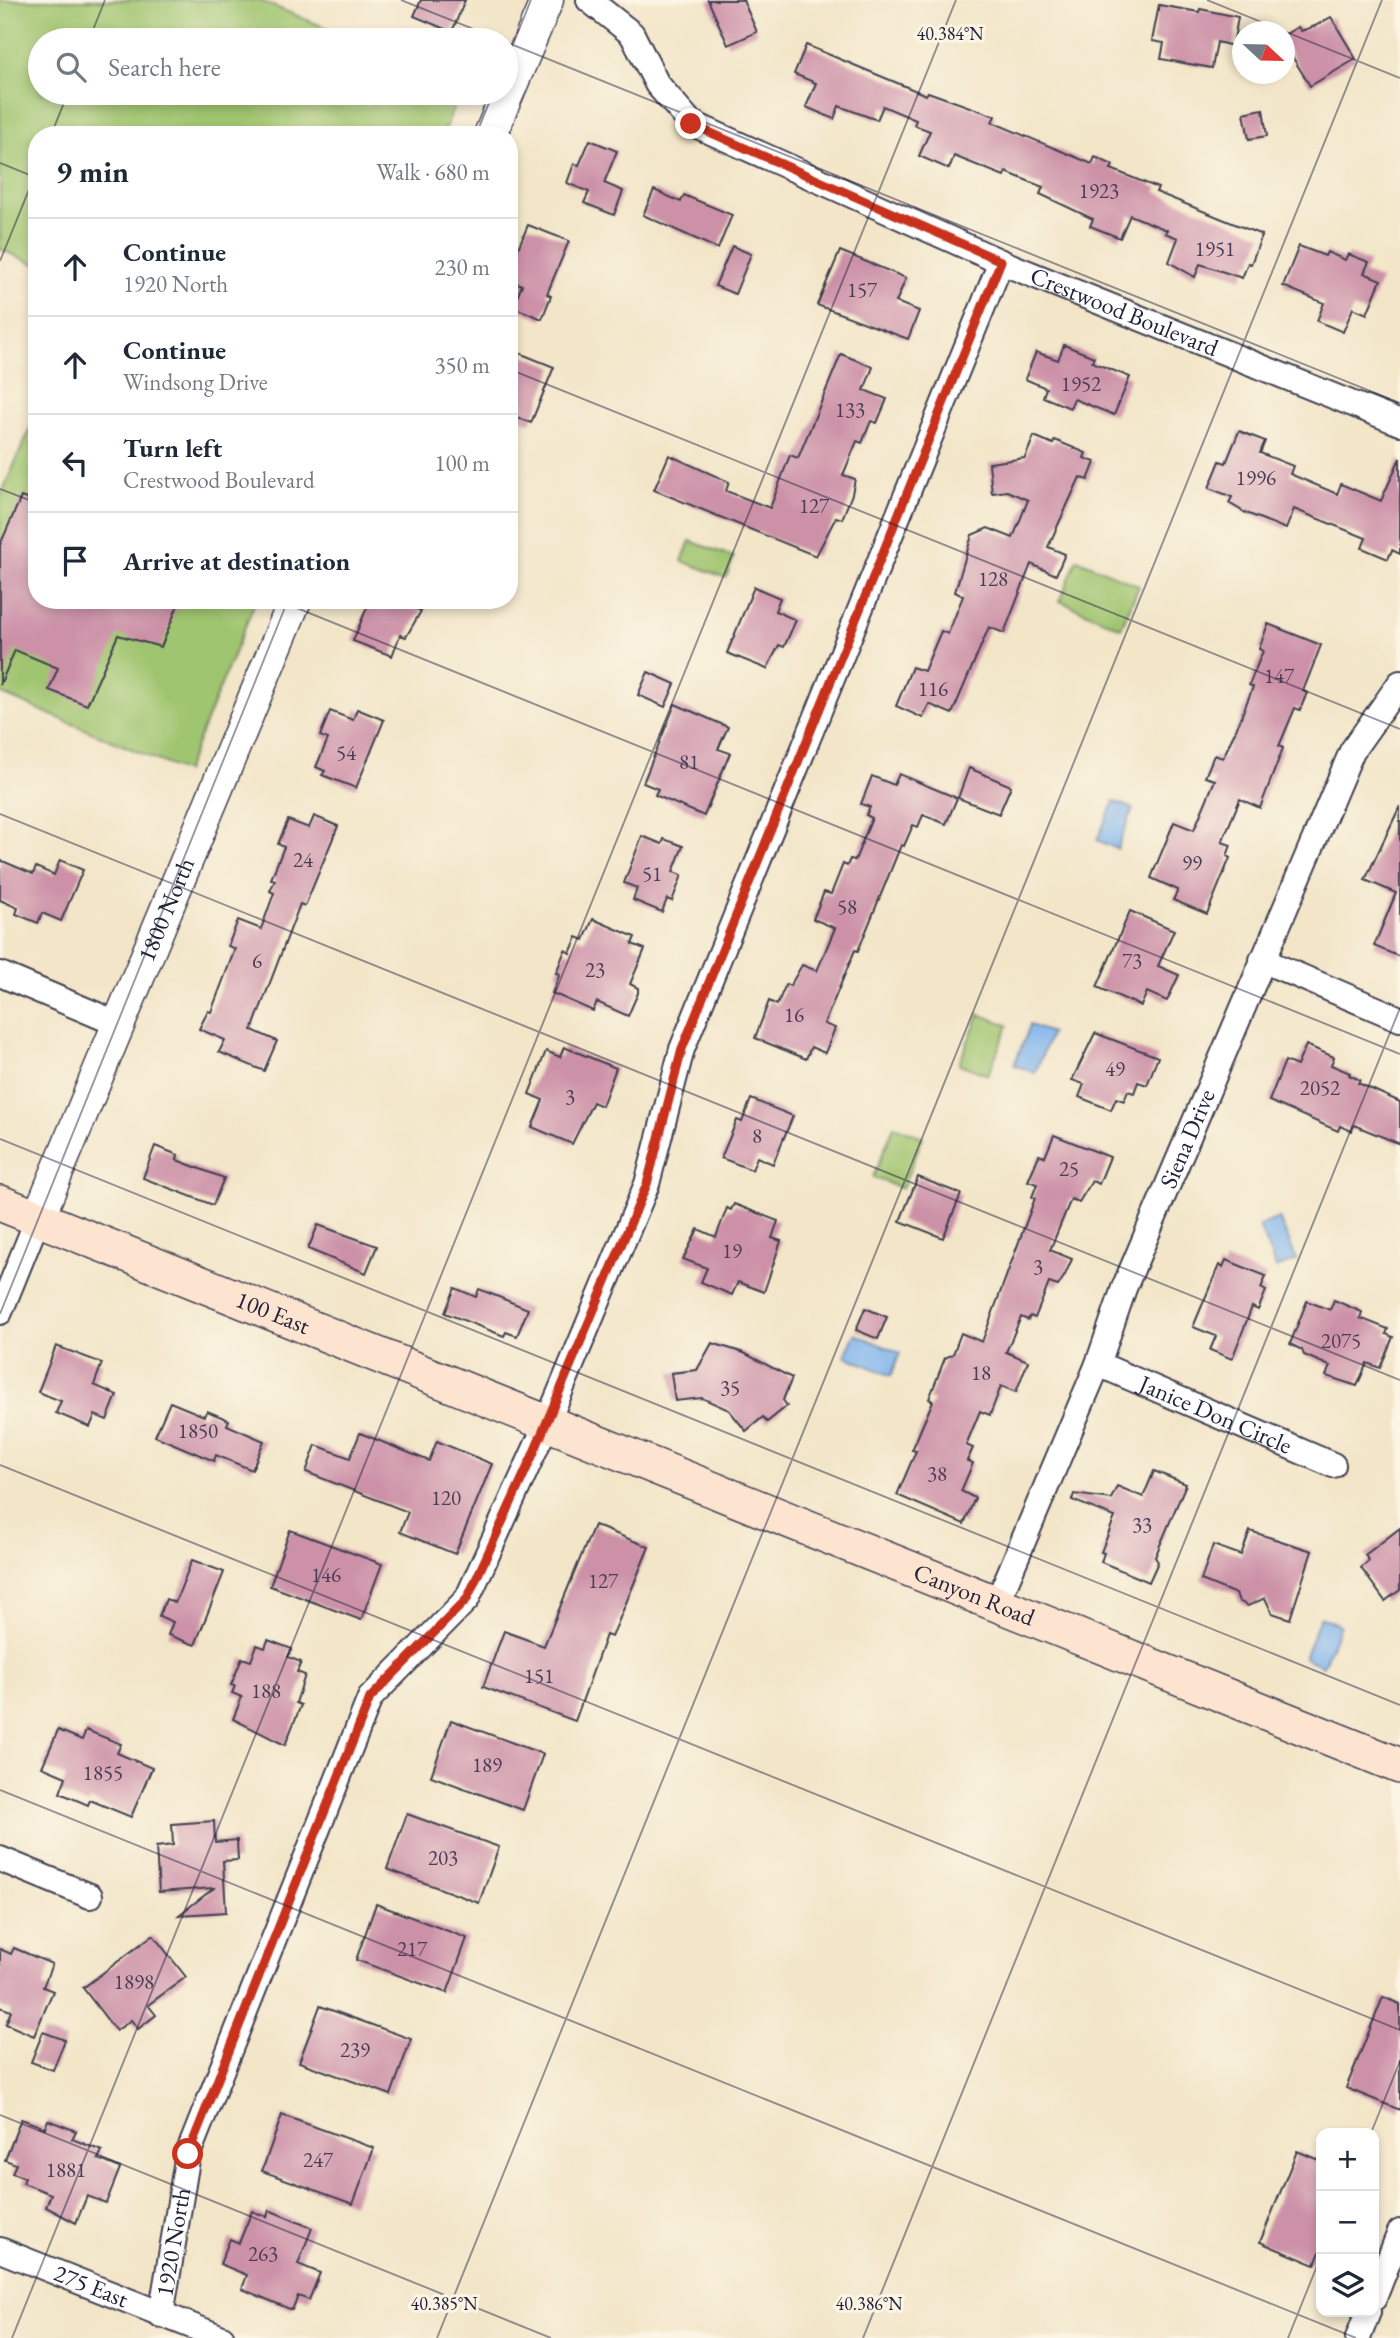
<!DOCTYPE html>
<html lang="en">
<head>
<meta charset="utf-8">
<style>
	:root { --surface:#fff; --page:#f6f6f7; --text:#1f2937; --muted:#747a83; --line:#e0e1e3 }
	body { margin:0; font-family:"EB Garamond",serif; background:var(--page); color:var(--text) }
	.controls { position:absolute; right:21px; bottom:21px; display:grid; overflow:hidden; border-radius:14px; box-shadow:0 4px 10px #0003 }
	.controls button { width:63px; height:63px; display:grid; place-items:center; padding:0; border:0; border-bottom:2px solid var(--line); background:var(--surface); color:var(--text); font:35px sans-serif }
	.compass { position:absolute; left:1232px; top:21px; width:63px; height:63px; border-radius:50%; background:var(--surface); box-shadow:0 4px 10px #0003; rotate:112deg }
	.stop { position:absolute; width:21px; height:21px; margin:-16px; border:5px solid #c8321e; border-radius:50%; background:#fff }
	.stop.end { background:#c8321e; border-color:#fff; box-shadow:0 2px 7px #0008 }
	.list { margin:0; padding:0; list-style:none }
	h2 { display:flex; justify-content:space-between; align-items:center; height:91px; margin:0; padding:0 28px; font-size:30px }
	h2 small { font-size:23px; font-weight:400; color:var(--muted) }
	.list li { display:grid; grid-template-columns:46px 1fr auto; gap:21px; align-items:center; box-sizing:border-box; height:98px; padding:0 28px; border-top:2px solid var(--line) }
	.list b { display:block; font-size:26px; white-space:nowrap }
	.list p { margin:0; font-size:23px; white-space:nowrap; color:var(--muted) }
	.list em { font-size:23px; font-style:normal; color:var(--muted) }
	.icon { flex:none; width:38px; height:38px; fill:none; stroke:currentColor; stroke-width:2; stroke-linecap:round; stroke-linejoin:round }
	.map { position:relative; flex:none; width:1400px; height:2338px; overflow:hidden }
	.search { position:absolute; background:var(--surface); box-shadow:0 4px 10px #0003; left:28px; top:28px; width:490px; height:77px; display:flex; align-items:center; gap:18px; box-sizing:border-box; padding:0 24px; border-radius:38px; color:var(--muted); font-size:26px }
	.panel { position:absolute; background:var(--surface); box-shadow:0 4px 10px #0003; left:28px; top:126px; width:490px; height:483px; border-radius:28px }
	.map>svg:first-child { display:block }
	.green { fill:#a0c56f; stroke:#617455; stroke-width:2 }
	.water { fill:#7eb4ed; stroke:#506b94; stroke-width:2 }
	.building { fill:#cc91a7 }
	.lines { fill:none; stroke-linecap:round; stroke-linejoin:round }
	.minor-casing { stroke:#413f50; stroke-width:28 }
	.tertiary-casing { stroke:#413f50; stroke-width:35 }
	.secondary-casing { stroke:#413f50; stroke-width:38 }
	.minor { stroke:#fff; stroke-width:24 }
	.tertiary { stroke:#fff; stroke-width:32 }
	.secondary { stroke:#fde4d1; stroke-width:35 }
	.route { stroke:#c8321e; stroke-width:9 }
	.ticks { fill:none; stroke:#22223b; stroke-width:2; stroke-opacity:0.45 }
	.labels { text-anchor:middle; stroke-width:6; stroke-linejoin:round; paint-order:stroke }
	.number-label { font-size:21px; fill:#4c3e56 }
	.street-label { font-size:24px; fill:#22223b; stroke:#fcf5e5 }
	.ticks-label { font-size:18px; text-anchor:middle; fill:#22223b; stroke:#fcf5e5; stroke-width:6; stroke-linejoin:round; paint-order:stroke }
</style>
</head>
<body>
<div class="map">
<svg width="1400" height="2338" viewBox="0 0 1400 2338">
	<rect width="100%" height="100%" fill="#fcf5e5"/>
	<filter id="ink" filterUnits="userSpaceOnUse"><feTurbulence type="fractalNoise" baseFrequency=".0143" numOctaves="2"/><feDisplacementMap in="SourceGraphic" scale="14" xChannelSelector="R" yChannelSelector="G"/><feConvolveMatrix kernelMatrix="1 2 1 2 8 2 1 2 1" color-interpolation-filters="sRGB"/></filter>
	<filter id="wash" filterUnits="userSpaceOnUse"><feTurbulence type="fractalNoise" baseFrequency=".00686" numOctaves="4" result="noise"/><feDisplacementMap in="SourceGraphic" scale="28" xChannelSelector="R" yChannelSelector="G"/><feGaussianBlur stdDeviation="1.57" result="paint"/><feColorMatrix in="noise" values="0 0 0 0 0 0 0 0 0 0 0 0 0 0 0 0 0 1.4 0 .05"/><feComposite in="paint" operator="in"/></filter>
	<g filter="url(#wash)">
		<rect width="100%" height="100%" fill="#f2e5c8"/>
		<!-- green -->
		<g class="green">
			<polygon points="0,0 258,0 357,40 40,40 40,93 459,93 443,135 37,135 37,265 0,249"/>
			<polygon points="33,422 37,424 37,600 256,600 185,772 0,693 0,497"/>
			<polygon points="690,541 734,557 726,578 682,561"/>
			<polygon points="1077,559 1139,586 1121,628 1060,601"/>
			<polygon points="979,1014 1008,1025 988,1075 959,1064"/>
			<polygon points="894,1126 923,1137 902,1189 873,1177"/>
		</g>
		<!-- water -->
		<g class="water">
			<polygon points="1114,801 1133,809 1117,849 1097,840"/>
			<polygon points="1030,1025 1051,1033 1035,1073 1014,1065"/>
			<polygon points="1279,1218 1297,1260 1276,1268 1259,1226"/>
			<polygon points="855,1334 900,1353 891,1376 845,1356"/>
			<polygon points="1320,1617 1340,1625 1323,1666 1304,1658"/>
		</g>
		<g id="blocks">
			<!-- building -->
			<g class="building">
				<polygon points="421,0 465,0 452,32 414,16"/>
				<polygon points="708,0 743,0 757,32 728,45"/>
				<polygon points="1159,5 1199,12 1200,9 1238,17 1233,46 1217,42 1212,68 1161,59 1164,43 1152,41"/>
				<polygon points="1331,17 1356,59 1310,86 1284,43 1284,35 1298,27 1301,31 1315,26"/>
				<polygon points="806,45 926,95 928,92 995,116 992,122 1092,164 1095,157 1113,165 1111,169 1158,188 1156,192 1262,235 1251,264 1248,263 1242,278 1200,264 1195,277 1169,262 1178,238 1165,233 1167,230 1130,215 1120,238 1090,226 1093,219 1040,194 1043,187 1006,172 1004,176 954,156 949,169 919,156 930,131 914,125 916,120 883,106 877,120 839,106 834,119 806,107 816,83 794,74"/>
				<polygon points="1263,109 1267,136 1249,139 1244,113"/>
				<polygon points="590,140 617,151 604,183 623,191 614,215 584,203 589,192 567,183 574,164 579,165"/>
				<polygon points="654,190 681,202 684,195 732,215 718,249 643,215"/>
				<polygon points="528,225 569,241 547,294 551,296 542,319 513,307 522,285 509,280 509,250 516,253"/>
				<polygon points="732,246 751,254 735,294 715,286"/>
				<polygon points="1299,246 1325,256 1327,252 1345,260 1348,254 1369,262 1364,273 1381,280 1367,314 1353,308 1343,332 1317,321 1324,303 1283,286"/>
				<polygon points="840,251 906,278 896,302 919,311 908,339 817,305"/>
				<polygon points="1064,345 1094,357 1092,362 1130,377 1114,415 1074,399 1070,408 1043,397 1046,388 1025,379 1036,352 1058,360"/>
				<polygon points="519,353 554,367 531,423 509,414 509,377"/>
				<polygon points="841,354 873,367 864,390 887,399 877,423 871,421 862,443 857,441 843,475 855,479 852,494 842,519 836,517 816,556 654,490 669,455 729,482 726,491 770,508 790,455 798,458"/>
				<polygon points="1239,431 1265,441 1260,453 1293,466 1290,474 1337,494 1341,484 1381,501 1400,458 1400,554 1392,550 1388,559 1362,548 1366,538 1294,509 1286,529 1244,512 1229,503 1232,497 1209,488 1220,461 1226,463"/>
				<polygon points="1034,436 1053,444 1055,440 1086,453 1084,458 1095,462 1088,480 1080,477 1048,547 1065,554 1056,575 1031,564 1004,633 989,627 952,714 929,704 923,718 896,706 912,667 924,671 941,631 948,634 963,596 955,592 972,535 988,528 1013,538 1028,500 1007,491 992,493 989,463 1025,458"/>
				<polygon points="21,497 37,503 37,600 180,600 161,647 118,635 87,705 49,690 58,668 15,650 0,685 0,545"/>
				<polygon points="754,587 780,598 775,611 796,620 784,647 779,645 767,669 727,653"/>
				<polygon points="370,600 413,600 411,607 421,611 406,637 400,635 392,656 353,641"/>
				<polygon points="1268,624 1321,645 1307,681 1303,691 1307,693 1300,710 1295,708 1279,746 1283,748 1260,808 1240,799 1222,842 1231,845 1227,856 1230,858 1207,914 1173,900 1178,890 1151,878 1174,822 1194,830 1215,780 1205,777 1214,755 1223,758 1237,727 1253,687 1249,685 1263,651 1259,649"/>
				<polygon points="648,672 675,684 665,707 638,695"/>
				<polygon points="675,704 728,727 718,749 730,753 704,816 655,795 658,789 643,783"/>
				<polygon points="357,709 384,720 356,788 322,775 325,771 316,767 328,739 320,736 330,711 353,720"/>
				<polygon points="969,768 1011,786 999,814 958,798"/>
				<polygon points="899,774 957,798 946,824 923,815 918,827 913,825 904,846 901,845 858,951 855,950 824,1024 835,1028 825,1053 811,1047 806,1059 755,1038 769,1001 777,1005 786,984 790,986 802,965 817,971 835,928 813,919 824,892 831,894 843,864 847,866 850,859 855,860 872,818 866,815 870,807 861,804 872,776 894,785"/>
				<polygon points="1400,806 1400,957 1374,946 1396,893 1365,880"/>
				<polygon points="314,816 338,826 305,906 300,904 252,1030 277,1041 264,1071 219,1052 225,1040 199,1029 208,1011 211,1012 235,949 228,946 238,920 261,929 274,893 270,891 275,880 271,879 284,847 278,844 288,820 309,828"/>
				<polygon points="642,836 662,844 664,839 683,846 673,872 682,875 672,901 667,899 662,912 633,900 637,888 624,883"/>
				<polygon points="0,860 33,874 36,867 54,875 60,860 83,870 61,921 42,913 38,923 16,914 18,908 0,900"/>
				<polygon points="1130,911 1174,930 1158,966 1179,975 1167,1001 1147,992 1141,1006 1097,987"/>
				<polygon points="593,919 635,937 632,944 645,949 630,984 638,988 638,993 628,1016 597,1002 593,1011 552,993 560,974 556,973 565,950 570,953 577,937 584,940"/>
				<polygon points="1095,1033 1158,1057 1147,1085 1138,1082 1134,1093 1128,1091 1124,1101 1116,1098 1111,1110 1079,1097 1084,1084 1072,1080"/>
				<polygon points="1306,1045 1334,1057 1331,1065 1350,1073 1349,1075 1360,1080 1358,1083 1400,1102 1400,1144 1354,1125 1352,1131 1340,1126 1338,1131 1269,1101 1285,1061 1297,1066"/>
				<polygon points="564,1047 616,1068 602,1106 593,1102 572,1144 532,1127 543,1100 529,1094 546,1051 560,1057"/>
				<polygon points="751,1099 793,1116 773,1164 757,1157 752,1170 721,1158 737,1120 742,1122"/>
				<polygon points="1054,1135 1110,1157 1099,1184 1092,1181 1079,1202 1071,1199 1050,1250 1072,1259 1065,1275 1058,1286 1049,1283 1035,1318 1030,1316 1028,1320 1021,1317 1006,1352 1028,1361 1016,1392 1001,1386 990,1415 980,1411 966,1445 973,1448 967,1461 973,1463 961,1491 975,1498 964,1524 897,1495 916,1451 912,1450 933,1401 929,1399 945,1358 953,1354 961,1333 982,1342 1035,1198 1032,1197 1037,1184 1028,1181 1039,1155 1045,1157"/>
				<polygon points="155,1146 178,1155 177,1160 224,1178 213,1205 143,1178"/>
				<polygon points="918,1177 961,1194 943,1238 900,1221"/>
				<polygon points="734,1204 778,1221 772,1238 781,1241 764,1292 738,1282 732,1295 701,1282 707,1268 683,1259 698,1229 716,1237 727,1208 731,1210"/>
				<polygon points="318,1225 377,1246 366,1273 308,1249"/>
				<polygon points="1226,1260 1266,1276 1261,1288 1266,1291 1258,1310 1252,1307 1232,1359 1210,1350 1216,1336 1193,1327 1219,1265 1223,1267"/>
				<polygon points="455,1288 476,1297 479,1289 528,1309 517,1336 506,1332 504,1336 445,1313"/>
				<polygon points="1334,1300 1362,1312 1360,1318 1388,1329 1386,1334 1393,1337 1380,1368 1367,1363 1357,1386 1326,1376 1330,1366 1304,1355 1302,1350 1290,1344 1307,1301 1330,1310"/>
				<polygon points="865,1308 887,1317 878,1339 856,1330"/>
				<polygon points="712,1343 744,1353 792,1378 783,1400 787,1406 767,1422 763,1417 746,1431 729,1410 702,1398 675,1401 671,1373 697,1370"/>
				<polygon points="56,1346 102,1363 94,1385 117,1395 107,1420 95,1415 90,1427 56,1413 61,1401 38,1392"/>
				<polygon points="170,1402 204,1416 207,1411 229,1420 227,1425 264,1441 252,1470 216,1455 214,1461 155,1436"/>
				<polygon points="360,1433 429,1461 437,1441 492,1464 455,1554 400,1532 408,1512 306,1472 316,1445 350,1458"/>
				<polygon points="1154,1471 1186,1484 1155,1557 1158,1562 1149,1582 1101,1562 1104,1553 1101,1552 1115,1517 1072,1500 1074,1494 1111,1499 1117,1486 1143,1497"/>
				<polygon points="594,1525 649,1547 612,1637 606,1635 575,1721 483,1687 504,1631 544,1646"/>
				<polygon points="1400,1528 1400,1590 1385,1601 1361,1568 1369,1561 1365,1555"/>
				<polygon points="290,1530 382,1564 361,1620 270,1586"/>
				<polygon points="1250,1531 1312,1551 1290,1619 1272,1613 1265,1598 1248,1606 1239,1601 1236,1594 1201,1580 1213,1545 1241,1555"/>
				<polygon points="192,1560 224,1572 195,1645 168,1635 173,1622 159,1616 166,1599 175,1603"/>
				<polygon points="268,1640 292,1649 288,1657 301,1662 297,1672 305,1675 296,1703 301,1705 285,1745 233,1719 242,1697 232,1693 235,1686 231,1685 242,1658 251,1661 257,1645 265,1648"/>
				<polygon points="451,1720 543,1754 523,1810 431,1776"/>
				<polygon points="58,1730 82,1740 86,1730 121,1744 117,1753 152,1768 131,1817 90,1800 88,1805 60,1793 66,1777 42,1767"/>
				<polygon points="407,1814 499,1847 479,1903 387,1869"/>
				<polygon points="214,1821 215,1842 237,1840 238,1860 223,1861 226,1912 179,1915 214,1888 159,1892 156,1847 173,1845 172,1824"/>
				<polygon points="376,1904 467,1938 447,1993 356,1960"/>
				<polygon points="153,1935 186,1977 148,2005 156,2015 138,2029 131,2020 116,2031 83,1988"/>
				<polygon points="14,1948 52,1964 43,1987 53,1991 34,2036 6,2024 11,2011 0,2007 0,1949 11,1954"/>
				<polygon points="1383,1997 1400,2004 1400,2110 1346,2088"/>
				<polygon points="320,2006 411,2039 391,2095 299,2062"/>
				<polygon points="43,2032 65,2040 53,2070 31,2062"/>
				<polygon points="282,2115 374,2148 353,2204 262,2171"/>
				<polygon points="21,2119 45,2128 48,2120 76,2131 72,2139 102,2151 98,2159 120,2168 106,2203 87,2196 76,2223 46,2207 51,2194 23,2183 25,2178 12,2173 16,2164 5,2160"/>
				<polygon points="1297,2151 1321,2161 1321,2249 1315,2265 1260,2242"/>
				<polygon points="269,2210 312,2228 298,2264 320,2273 309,2300 298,2296 292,2310 242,2289 247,2275 220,2264 230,2239 239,2243 252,2211 267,2217"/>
			</g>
		</g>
	</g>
	<g filter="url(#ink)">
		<use href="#blocks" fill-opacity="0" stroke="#413f50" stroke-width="2"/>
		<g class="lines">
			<defs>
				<g id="minor">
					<path id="s1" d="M 589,0 L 632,34 L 657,84 L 691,123 L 1001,262 L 1400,423"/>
					<polyline points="1262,960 1400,1019"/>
					<polyline points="0,974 116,1023"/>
					<polyline points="0,1312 38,1218"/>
					<path id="s2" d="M 1098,1364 L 1333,1465"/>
					<path id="s3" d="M 997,1603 L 1098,1364 L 1124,1288 L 1352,751 L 1400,683"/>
					<polyline points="0,1859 90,1896"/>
					<path id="s4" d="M 0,2250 L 222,2338"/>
					<polyline points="1374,2298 1400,2232"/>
					<path id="s5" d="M 161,2315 L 188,2154 L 370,1698 L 467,1599 L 547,1423 L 647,1184 L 682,1049 L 1001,262"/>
					<polyline points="1358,2338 1368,2312"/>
				</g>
				<g id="tertiary">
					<polyline points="490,135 547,0"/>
					<path id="s6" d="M 38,1218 L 295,600"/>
				</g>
				<g id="secondary">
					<path id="s7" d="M 0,1203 L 1400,1766"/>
				</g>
			</defs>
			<!-- minor casing -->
			<use href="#minor" class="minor-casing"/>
			<!-- tertiary casing -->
			<use href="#tertiary" class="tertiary-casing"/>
			<!-- secondary casing -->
			<use href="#secondary" class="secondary-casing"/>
			<!-- minor -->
			<use href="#minor" class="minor"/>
			<!-- tertiary -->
			<use href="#tertiary" class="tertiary"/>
			<!-- secondary -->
			<use href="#secondary" class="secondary"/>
		</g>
	</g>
	<g class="lines" filter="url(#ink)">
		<!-- route -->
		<polyline class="route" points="188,2154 370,1698 467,1599 532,1457 647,1184 682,1049 1001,261 691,124"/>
	</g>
	<!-- ticks -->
	<path class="ticks" d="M 401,0 L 501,40M 1207,0 L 1400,78M 89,40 L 105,0M 506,42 L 1400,403M 506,62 L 531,0M 51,135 L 68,93M 476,135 L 493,93M 0,163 L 37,178M 0,261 L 37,170M 509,369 L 1400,729M 0,489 L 37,503M 277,600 L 1400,1054M 0,814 L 1400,1380M 0,1139 L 1400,1705M 0,1314 L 288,600M 0,1465 L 1400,2030M 0,1790 L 1356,2338M 0,2115 L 551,2338M 1371,2133 L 1400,2061M 12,2338 L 956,0M 437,2338 L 1382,0M 863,2338 L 1400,1008M 1288,2338 L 1321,2256"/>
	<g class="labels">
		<!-- number labels -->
		<g class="number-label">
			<text x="1099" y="198">1923</text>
			<text x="1215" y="256">1951</text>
			<text x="862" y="297">157</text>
			<text x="1081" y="391">1952</text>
			<text x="850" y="417">133</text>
			<text x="1256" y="485">1996</text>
			<text x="814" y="513">127</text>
			<text x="993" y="586">128</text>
			<text x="1279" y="683">147</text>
			<text x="933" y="696">116</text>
			<text x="346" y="760">54</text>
			<text x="689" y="769">81</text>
			<text x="303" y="867">24</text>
			<text x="1192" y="870">99</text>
			<text x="652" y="881">51</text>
			<text x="847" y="914">58</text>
			<text x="257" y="968">6</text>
			<text x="1132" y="968">73</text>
			<text x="595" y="977">23</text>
			<text x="794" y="1022">16</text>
			<text x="1115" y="1076">49</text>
			<text x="1320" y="1095">2052</text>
			<text x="570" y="1104">3</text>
			<text x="757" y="1143">8</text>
			<text x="1069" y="1176">25</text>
			<text x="732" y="1258">19</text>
			<text x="1038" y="1274">3</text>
			<text x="1341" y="1348">2075</text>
			<text x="981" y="1380">18</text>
			<text x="730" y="1395">35</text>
			<text x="198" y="1438">1850</text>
			<text x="937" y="1481">38</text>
			<text x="446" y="1505">120</text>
			<text x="1142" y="1532">33</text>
			<text x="326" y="1582">146</text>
			<text x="603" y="1588">127</text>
			<text x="539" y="1683">151</text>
			<text x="266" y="1698">188</text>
			<text x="487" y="1772">189</text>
			<text x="103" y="1780">1855</text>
			<text x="443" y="1865">203</text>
			<text x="412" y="1956">217</text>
			<text x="134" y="1989">1898</text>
			<text x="355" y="2057">239</text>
			<text x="318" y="2167">247</text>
			<text x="66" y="2177">1881</text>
			<text x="263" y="2261">263</text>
		</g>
		<!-- street labels -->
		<g class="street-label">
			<text dy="8" stroke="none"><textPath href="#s1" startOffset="635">Crestwood Boulevard</textPath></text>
			<text dy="8" stroke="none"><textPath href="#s6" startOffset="334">1800 North</textPath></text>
			<text dy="8" stroke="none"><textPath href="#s3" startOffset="502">Siena Drive</textPath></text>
			<text dy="8" stroke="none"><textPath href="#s7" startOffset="294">100 East</textPath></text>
			<text dy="8" stroke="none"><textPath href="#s2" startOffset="128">Janice Don Circle</textPath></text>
			<text dy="8" stroke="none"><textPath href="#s7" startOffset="1050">Canyon Road</textPath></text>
			<text dy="8" stroke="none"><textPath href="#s5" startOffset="74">1920 North</textPath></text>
			<text dy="8" stroke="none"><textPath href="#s4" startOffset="98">275 East</textPath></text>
		</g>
	</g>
	<g class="ticks-label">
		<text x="950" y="40">40.384°N</text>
		<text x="444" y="2310">40.385°N</text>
		<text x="869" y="2310">40.386°N</text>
	</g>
</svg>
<div class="controls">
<button>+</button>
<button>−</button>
<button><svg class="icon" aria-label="layers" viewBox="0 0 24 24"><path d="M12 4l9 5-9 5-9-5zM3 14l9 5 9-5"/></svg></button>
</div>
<svg class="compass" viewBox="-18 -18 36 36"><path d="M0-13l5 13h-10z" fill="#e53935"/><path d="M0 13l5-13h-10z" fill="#747a83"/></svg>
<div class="stop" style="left:188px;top:2154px"></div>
<div class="stop end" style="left:691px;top:124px"></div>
<div class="search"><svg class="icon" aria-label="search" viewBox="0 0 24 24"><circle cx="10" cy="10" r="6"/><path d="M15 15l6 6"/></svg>Search here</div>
<section class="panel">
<h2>9 min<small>Walk · 680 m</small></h2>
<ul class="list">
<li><svg class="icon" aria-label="ahead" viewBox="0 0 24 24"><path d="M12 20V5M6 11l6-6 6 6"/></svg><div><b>Continue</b><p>1920 North</p></div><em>230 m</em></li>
<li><svg class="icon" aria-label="ahead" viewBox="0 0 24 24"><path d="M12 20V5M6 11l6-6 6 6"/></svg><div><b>Continue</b><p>Windsong Drive</p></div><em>350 m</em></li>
<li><svg class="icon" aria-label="left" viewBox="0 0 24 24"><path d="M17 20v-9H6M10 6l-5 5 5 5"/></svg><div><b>Turn left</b><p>Crestwood Boulevard</p></div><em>100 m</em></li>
<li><svg class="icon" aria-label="arrive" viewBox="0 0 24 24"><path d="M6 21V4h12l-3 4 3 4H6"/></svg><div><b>Arrive at destination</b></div></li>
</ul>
</section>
</div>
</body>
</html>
